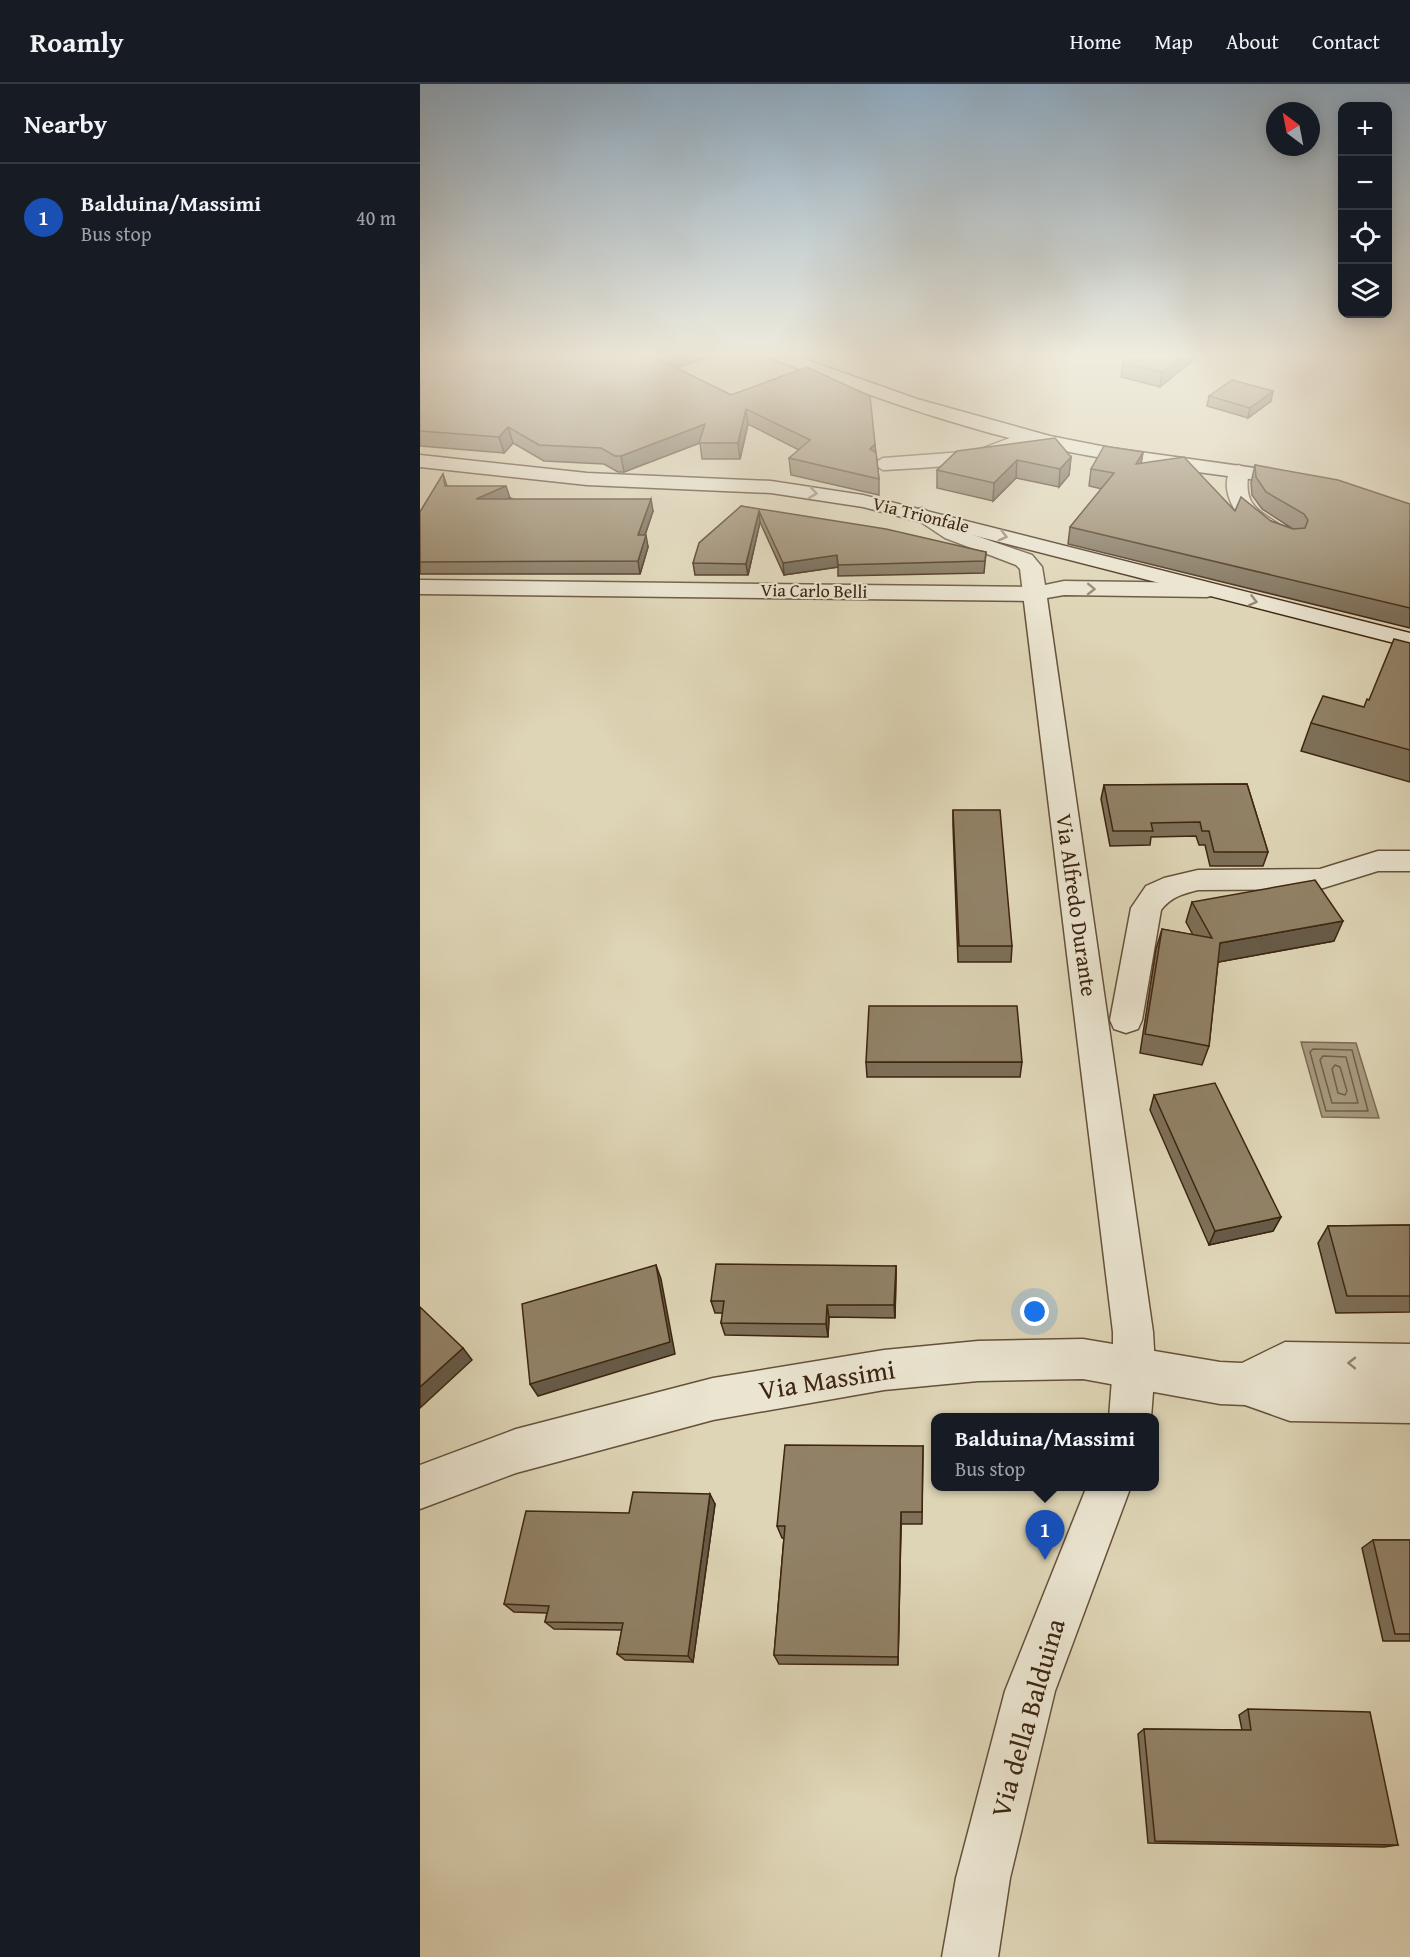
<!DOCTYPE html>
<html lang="en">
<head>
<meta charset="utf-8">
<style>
	:root { --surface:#171b24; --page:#242831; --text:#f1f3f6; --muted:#9ea1a6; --line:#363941; --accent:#c59692 }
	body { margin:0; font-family:"Gentium Book Plus",serif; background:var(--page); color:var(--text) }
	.controls { position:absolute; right:18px; top:18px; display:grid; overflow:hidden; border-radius:12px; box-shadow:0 3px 15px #0003 }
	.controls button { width:54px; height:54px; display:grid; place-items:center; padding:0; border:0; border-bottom:2px solid var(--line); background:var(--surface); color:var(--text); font:30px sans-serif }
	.compass { position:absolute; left:846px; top:18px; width:54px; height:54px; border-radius:50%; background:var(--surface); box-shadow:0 3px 15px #0003; rotate:328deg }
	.you { position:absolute; left:615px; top:1228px; width:21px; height:21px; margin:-15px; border:4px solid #fff; border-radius:50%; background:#1a73e8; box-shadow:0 0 0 9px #1a73e833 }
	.badge { display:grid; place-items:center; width:39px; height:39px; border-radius:50%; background:var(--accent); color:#fff; font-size:20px; font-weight:700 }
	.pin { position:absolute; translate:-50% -50px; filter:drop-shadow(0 2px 3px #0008) }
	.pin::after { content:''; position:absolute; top:32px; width:21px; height:18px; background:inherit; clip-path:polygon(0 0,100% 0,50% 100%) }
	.popup { position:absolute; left:511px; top:1329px; width:228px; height:78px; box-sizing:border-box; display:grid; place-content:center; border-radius:12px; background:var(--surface); filter:drop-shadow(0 2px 4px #0005); font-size:20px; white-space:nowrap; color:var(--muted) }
	.popup b { font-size:22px; color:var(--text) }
	.popup::after { content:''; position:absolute; left:50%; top:100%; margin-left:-12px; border:12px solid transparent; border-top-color:var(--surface) }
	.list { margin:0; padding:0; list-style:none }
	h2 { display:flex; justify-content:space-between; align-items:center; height:78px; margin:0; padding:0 24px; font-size:26px }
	h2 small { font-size:20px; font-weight:400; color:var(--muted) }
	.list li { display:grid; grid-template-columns:39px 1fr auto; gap:18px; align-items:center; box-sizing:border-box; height:108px; padding:0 24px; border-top:2px solid var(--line) }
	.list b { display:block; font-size:22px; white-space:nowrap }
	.list p { margin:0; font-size:20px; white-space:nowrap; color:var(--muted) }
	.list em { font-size:20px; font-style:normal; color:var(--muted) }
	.icon { flex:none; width:33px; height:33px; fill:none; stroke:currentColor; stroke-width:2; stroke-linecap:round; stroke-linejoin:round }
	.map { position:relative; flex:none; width:990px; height:1873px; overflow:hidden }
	header { display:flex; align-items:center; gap:36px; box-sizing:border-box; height:84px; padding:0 30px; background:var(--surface); border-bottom:2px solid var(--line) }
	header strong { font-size:28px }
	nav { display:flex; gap:33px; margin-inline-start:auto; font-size:21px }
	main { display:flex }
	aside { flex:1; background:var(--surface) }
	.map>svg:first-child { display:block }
	.water { fill:#a7997e; stroke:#7d6b52; stroke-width:1.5 }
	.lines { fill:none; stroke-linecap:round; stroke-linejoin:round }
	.shore { stroke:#725f47; stroke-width:1.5 }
	.minor-casing { stroke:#65513a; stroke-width:3 }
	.tertiary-casing { stroke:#65513a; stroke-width:3 }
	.secondary-casing { stroke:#3d2510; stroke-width:3 }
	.minor { fill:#eae4d0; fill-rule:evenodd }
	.tertiary { fill:#eae4d0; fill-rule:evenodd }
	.secondary { fill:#eae4d0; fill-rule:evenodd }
	.wall { fill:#7d6f58; stroke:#3d2510; stroke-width:1.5 }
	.shaded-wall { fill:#665a47; stroke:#3d2510; stroke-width:1.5 }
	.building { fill:#918166; stroke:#3d2510; stroke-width:1.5 }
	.oneway { stroke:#948470 }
	.labels { text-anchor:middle; stroke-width:4.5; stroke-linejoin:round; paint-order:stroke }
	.far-street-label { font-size:18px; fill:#3d2510; stroke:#eae4d0 }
	.street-label { font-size:22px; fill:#3d2510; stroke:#eae4d0 }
	.near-street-label { font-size:27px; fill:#3d2510; stroke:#eae4d0 }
</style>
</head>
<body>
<header>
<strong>Roamly</strong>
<nav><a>Home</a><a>Map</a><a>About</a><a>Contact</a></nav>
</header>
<main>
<aside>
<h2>Nearby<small></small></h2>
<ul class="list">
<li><span class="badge" style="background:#1a4fb4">1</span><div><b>Balduina/Massimi</b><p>Bus stop</p></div><em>40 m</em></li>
</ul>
</aside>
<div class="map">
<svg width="990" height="1873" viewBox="0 0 990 1873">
	<rect width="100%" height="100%" fill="#ded5b6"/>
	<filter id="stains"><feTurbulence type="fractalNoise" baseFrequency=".00333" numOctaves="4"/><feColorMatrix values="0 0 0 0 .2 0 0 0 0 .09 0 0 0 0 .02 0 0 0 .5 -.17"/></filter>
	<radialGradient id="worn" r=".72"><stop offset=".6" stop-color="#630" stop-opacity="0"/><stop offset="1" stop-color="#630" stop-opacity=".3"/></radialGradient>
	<!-- water -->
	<polygon class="water" points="881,958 936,959 959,1034 902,1033"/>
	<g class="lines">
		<!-- shore -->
		<g class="shore">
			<polygon points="893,965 932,966 948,1027 906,1027 890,968"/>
			<polygon points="903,972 926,973 938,1019 912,1019 900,976"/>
			<polygon points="915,981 920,983 927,1007 925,1011 918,1009 912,985"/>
		</g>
		<defs>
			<g id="minor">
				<path d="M 608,347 L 615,349 L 617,353 L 615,357 C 567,383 516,383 463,386 L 453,380 L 463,374 L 556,367 Z"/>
				<path d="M 819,381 L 829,387 C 823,419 835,425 860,441 L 864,445 L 860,449 C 830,457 793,411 812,383 Z"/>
				<polygon points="0,496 613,503 621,505 624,510 621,515 613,517 0,510"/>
				<path d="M 958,767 L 990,767 L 990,787 L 958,787 L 900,805 L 778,806 C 762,810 751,813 741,826 L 722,936 L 718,945 L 706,949 L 694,945 L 690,936 L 711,824 L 726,802 L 744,794 L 778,786 L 900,785 Z"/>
				<polygon points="663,1255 800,1278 822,1279 865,1258 990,1260 990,1339 870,1337 825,1321 800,1320 663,1295 558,1297 464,1306 293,1336 96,1389 0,1425 0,1381 96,1345 293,1294 464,1266 558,1257"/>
			</g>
			<g id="tertiary">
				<polygon points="502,424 539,446 612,471 622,483 625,501 644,497 787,499 795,501 798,506 795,511 787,513 644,511 627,514 733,1248 735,1282 731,1334 689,1334 693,1282 693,1248 600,485 596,481 525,454 495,434 492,430 495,426"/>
				<polygon points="667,1402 711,1402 635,1607 590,1794 578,1873 522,1873 536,1794 585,1607"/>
			</g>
			<g id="secondary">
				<path d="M 348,270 L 370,270 L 497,315 L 630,352 L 691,364 L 878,390 L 885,392 L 888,396 L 885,400 L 878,402 C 796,389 712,382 631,364 C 535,343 442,309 350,274 Z"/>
				<polygon points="0,371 167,389 351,397 443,411 990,549 990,563 443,423 351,409 167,401 0,383"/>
			</g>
		</defs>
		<!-- minor casing -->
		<use href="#minor" class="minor-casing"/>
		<!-- tertiary casing -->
		<use href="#tertiary" class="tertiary-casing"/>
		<!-- secondary casing -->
		<use href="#secondary" class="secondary-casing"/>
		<!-- minor -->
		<use href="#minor" class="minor"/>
		<!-- tertiary -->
		<use href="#tertiary" class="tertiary"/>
		<!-- secondary -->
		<use href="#secondary" class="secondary"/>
	</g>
	<!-- wall -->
	<g class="wall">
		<polygon points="0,270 294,270 256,284 311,311 455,360 459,395 459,411 371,391 369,374 379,366 328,340 320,375 282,375 280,359 204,388 198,388 184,380 124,377 93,359 84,369 0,362"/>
		<polygon points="710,270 775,270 774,275 740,303 701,293 703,279"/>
		<polygon points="789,312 851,317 828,334 787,322"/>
		<polygon points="537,367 651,373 649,391 639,403 596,394 573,417 517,404 517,386"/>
		<polygon points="723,368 721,380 815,427 851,437 873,445 842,425 832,411 831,399 835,381 990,420 990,544 648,460 650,443 682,405 669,402 671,385"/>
		<polygon points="23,390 27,402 90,414 87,415 233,427 225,451 228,463 220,490 0,490 0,428"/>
		<polygon points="321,422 566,468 564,489 418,492 418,483 364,491 340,438 328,491 275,491 273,479"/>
		<polygon points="990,559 990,698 881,667 891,639 944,623"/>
		<polygon points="827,700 848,768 843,782 790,782 785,761 779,761 776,752 731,753 730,761 690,762 681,715 684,701"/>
		<polygon points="533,726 592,862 591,878 538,878 533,742"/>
		<polygon points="772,818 914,857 798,878 789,962 782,981 720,969 736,865 742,845 773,851 766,838"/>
		<polygon points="446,978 602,978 600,993 447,993"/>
		<polygon points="734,1011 861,1133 853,1147 789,1161 730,1026"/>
		<polygon points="990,1141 990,1228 916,1229 898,1159 908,1142"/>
		<polygon points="476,1182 475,1234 409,1233 408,1253 305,1251 301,1239 303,1229 295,1229 291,1217"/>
		<polygon points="503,1362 502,1440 481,1440 478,1581 359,1580 354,1571 364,1454 362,1454 357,1442"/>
		<polygon points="295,1420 273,1578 205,1576 197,1570 202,1546 134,1545 125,1538 127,1529 94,1528 84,1520 209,1429"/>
		<polygon points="953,1456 990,1456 990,1557 963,1557 942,1464"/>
		<polygon points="828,1625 978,1761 964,1763 728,1759 718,1650 724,1645 822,1646 819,1631"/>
	</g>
	<!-- shaded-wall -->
	<g class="shaded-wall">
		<polygon points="252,270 294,270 241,290 238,275"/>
		<polygon points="766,270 775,270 774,275 740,303 742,288"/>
		<polygon points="853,307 851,317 828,334 830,324"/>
		<polygon points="326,325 328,340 320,375 318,359"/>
		<polygon points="285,340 287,356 204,388 201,372"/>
		<polygon points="88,343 93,359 84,369 79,353"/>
		<polygon points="455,360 455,376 450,365"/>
		<polygon points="723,368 720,385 716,380"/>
		<polygon points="651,373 649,391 639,403 640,385"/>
		<polygon points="597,376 596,394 573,417 574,399"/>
		<polygon points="86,402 90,414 60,427 56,415"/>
		<polygon points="231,415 233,427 221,463 218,451"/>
		<polygon points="339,427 340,438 328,491 326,480"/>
		<polygon points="226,451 228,463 220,490 218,477"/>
		<polygon points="417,471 418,483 364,491 363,479"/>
		<polygon points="923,837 914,857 793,879 800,859"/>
		<polygon points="861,1133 853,1147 789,1161 795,1147"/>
		<polygon points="236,1181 241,1195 255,1270 118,1312 110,1300"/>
		<polygon points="476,1182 476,1195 475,1234 474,1221"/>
		<polygon points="407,1221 409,1233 408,1253 406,1240"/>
		<polygon points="43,1264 52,1276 0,1324 0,1303"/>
		<polygon points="290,1410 295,1420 273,1578 268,1572"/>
		<polygon points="481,1428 481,1440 478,1581 478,1573"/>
	</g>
	<!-- building -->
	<g class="building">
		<polygon points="0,270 252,270 238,275 311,311 387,283 450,312 455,360 450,365 456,369 459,395 369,374 390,356 326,325 318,359 279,359 285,340 201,372 195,372 181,364 119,361 88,343 79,353 0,347"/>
		<polygon points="710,270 766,270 742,288 703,279"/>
		<polygon points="812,296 853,307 830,324 789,312"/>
		<polygon points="635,354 651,373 640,385 597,376 574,399 517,386 537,367"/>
		<polygon points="684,362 723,368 716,380 764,373 815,427 821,413 851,437 873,445 885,444 888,436 884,430 846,408 836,393 835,381 918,396 990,420 990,524 650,443 694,389 671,385"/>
		<polygon points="23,390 25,402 86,402 56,415 231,415 218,451 226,451 218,477 0,478 0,428"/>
		<polygon points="321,422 466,445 566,468 565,477 418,481 417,471 363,479 339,427 326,480 273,479 279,459"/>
		<polygon points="974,555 990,559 990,666 891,639 903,612 944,623 947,615 949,616"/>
		<polygon points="827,700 848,768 794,768 789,747 782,747 780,738 731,739 733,747 693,747 684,701"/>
		<polygon points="533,726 580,726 592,862 539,862"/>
		<polygon points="895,796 923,837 800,859 789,962 725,950 742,845 792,854 772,818"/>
		<polygon points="449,922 597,922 602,978 446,978"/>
		<polygon points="795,999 861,1133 795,1147 734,1011"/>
		<polygon points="990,1141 990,1212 927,1212 908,1142"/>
		<polygon points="296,1180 476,1182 474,1221 407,1221 406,1240 301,1239 304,1217 291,1217"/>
		<polygon points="236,1181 250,1258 110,1300 102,1220"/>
		<polygon points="0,1223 43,1264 0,1303"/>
		<polygon points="365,1361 503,1362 502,1428 481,1428 478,1573 354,1571 365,1442 357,1442"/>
		<polygon points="213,1408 290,1410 268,1572 197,1570 203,1539 125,1538 129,1522 84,1520 106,1427 209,1429"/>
		<polygon points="953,1456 990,1456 990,1550 975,1550"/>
		<polygon points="828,1625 950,1628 978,1761 735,1757 724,1645 831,1646"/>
	</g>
	<!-- one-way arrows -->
	<defs><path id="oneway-chevron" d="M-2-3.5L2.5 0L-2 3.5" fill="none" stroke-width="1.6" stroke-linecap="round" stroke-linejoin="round" transform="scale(1.5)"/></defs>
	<g class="oneway">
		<use href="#oneway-chevron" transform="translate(393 409) rotate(8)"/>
		<use href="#oneway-chevron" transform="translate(583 452) rotate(15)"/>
		<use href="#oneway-chevron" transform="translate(671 505) rotate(1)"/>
		<use href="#oneway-chevron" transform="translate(833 517) rotate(14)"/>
		<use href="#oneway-chevron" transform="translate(932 1279) rotate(-179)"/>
	</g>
	<!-- sky -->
	<linearGradient id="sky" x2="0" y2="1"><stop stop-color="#8ea9be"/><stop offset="0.51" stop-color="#f0ecde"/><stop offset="1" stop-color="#f0ecde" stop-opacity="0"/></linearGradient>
	<rect width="990" height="532" fill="url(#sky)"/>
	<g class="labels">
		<!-- far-street labels -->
		<g class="far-street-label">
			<text transform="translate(501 431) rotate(14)" y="6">Via Trionfale</text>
			<text transform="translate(394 507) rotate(1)" y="6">Via Carlo Belli</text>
		</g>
		<!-- street labels -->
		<g class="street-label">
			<text transform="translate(657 821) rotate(82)" y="8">Via Alfredo Durante</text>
		</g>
		<!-- near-street labels -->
		<g class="near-street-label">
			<text transform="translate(407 1296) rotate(-9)" y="9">Via Massimi</text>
			<text transform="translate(608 1634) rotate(-74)" y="9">Via della Balduina</text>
		</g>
	</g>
	<rect width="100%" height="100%" filter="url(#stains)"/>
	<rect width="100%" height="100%" fill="url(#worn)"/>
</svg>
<div class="controls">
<button>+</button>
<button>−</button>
<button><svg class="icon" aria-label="locate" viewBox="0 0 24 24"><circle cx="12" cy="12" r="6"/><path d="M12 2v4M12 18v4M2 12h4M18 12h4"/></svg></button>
<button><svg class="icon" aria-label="layers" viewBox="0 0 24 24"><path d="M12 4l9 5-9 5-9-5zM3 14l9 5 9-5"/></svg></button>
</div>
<svg class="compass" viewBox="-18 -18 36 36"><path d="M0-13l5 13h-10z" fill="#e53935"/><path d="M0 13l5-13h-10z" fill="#9ea1a6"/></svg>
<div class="you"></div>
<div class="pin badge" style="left:625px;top:1476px;background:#1a4fb4">1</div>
<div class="popup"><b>Balduina/Massimi</b>Bus stop</div>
</div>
</main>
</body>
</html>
